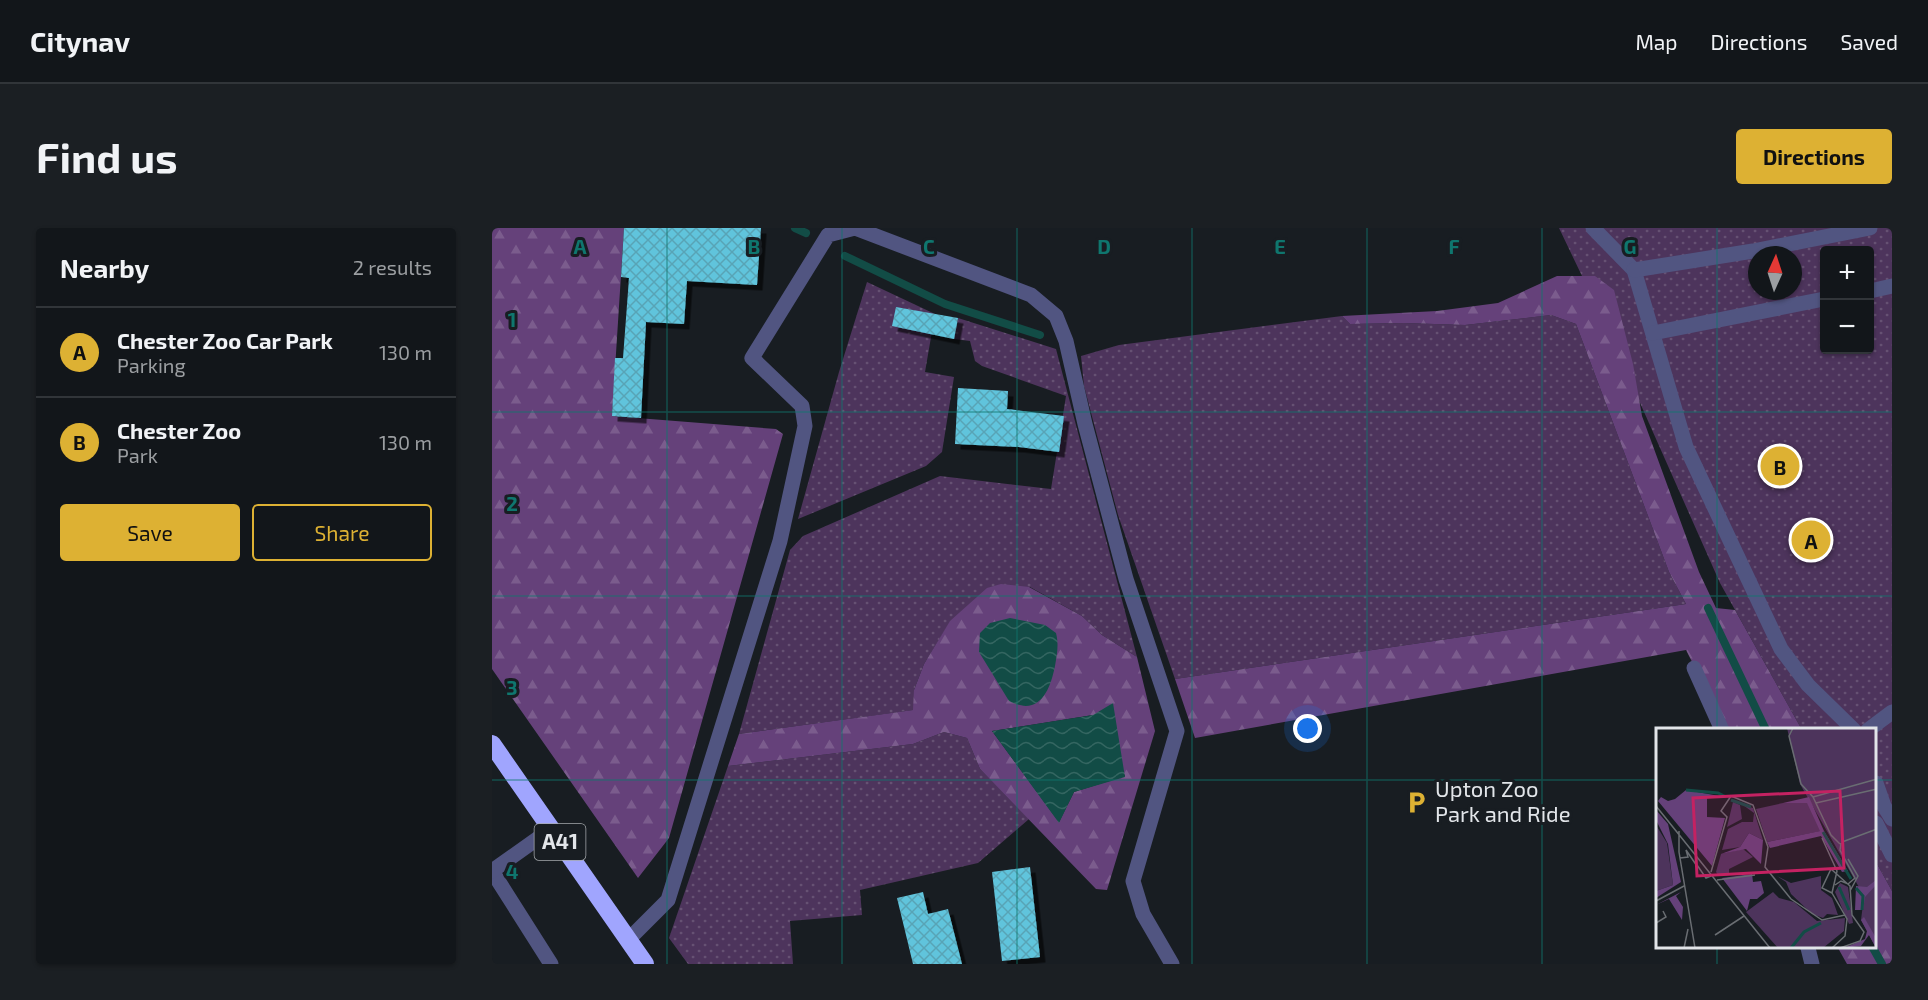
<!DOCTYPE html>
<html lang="en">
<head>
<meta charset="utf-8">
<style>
	:root { --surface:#12161a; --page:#1b1f23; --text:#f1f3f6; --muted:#9c9fa2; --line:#313539; --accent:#ddb133 }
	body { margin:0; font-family:"Exo 2",sans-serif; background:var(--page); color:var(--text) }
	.controls { position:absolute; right:18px; top:18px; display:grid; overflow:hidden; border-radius:6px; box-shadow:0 2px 4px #0004 }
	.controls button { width:54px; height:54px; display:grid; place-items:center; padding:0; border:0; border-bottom:2px solid var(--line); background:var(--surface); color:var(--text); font:30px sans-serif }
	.compass { position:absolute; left:1256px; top:18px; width:54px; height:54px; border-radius:50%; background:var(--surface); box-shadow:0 2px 4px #0004; rotate:3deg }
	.you { position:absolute; left:816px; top:501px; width:21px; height:21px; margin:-15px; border:4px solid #fff; border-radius:50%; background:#1a73e8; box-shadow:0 0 0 9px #1a73e833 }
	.badge { display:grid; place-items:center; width:39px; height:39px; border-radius:50%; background:var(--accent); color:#111; font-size:20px; font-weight:700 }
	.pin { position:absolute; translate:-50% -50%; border:3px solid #fff; box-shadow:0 2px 6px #0006 }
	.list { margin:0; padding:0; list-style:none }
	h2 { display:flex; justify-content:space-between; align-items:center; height:78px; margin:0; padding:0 24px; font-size:26px }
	h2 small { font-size:20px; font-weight:400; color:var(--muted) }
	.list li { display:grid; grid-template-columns:39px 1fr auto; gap:18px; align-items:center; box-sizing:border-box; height:90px; padding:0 24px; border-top:2px solid var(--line) }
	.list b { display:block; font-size:22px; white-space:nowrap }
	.list p { margin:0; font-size:20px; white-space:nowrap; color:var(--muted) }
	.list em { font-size:20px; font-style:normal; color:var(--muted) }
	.actions { display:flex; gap:12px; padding:18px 24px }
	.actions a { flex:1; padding:14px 0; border:2px solid var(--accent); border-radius:6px; text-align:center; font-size:21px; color:var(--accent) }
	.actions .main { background:var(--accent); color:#111 }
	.map { position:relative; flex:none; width:1400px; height:736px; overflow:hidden; border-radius:6px }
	header { display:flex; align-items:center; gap:36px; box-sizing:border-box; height:84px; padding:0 30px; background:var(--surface); border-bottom:2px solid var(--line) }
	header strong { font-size:28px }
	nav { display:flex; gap:33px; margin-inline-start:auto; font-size:21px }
	.intro { display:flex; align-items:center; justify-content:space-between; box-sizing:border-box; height:144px; padding:0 36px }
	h1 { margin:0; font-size:42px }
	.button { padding:15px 27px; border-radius:6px; background:var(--accent); color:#111; font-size:21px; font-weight:700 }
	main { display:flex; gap:36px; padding:0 36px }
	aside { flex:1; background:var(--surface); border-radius:6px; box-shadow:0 2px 4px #0004 }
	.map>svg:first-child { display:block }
	.grass { fill:url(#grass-dots); fill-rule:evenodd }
	.forest { fill:url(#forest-firs); fill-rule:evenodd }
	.water { fill:url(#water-waves) }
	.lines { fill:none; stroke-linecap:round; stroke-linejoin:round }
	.stream { stroke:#124c46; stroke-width:8 }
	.building { fill:url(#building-cross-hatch); filter:url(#shadow) }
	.minor { stroke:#515581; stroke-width:15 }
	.highway { stroke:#a0a5fe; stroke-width:18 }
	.grid { fill:none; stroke:#0f766e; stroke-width:1.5; stroke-opacity:0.55 }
	.labels { text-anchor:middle; stroke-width:6; stroke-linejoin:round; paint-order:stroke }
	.shield { fill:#181d22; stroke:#a5a9ad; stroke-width:1.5 }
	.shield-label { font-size:21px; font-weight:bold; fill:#e2e5e9 }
	.poi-label { font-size:22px; fill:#e2e5e9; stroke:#181d22; text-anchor:start }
	.inset-river { fill:none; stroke:#124c46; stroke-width:3 }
	.inset-road { fill:none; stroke:#696d72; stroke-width:1.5 }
	.view { fill:#c42262; fill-opacity:0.15; stroke:#c42262; stroke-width:3 }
	.inset-edge { fill:none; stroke:#e2e5e9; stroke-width:3 }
	.grid-label { font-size:20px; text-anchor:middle; font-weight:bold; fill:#0f766e; stroke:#181d22; stroke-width:6; stroke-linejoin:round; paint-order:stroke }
</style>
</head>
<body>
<header>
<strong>Citynav</strong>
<nav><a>Map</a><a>Directions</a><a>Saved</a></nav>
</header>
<div class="intro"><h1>Find us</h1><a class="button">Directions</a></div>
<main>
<aside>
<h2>Nearby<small>2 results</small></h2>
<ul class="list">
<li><span class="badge">A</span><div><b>Chester Zoo Car Park</b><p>Parking</p></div><em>130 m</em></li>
<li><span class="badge">B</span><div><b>Chester Zoo</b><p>Park</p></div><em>130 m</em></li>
</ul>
<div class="actions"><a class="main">Save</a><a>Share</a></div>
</aside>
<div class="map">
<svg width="1400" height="736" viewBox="0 0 1400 736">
	<defs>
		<pattern id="grass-dots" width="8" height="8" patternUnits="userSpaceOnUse" patternTransform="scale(1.5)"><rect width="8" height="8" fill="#4d345c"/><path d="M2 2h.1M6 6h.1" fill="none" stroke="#665173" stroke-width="1.8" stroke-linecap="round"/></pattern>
		<pattern id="forest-firs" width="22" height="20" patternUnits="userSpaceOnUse" patternTransform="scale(1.5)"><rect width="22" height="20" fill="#65417a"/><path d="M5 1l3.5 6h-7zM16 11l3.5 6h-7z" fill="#7b5c8d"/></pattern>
		<pattern id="water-waves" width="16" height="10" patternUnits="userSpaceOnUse" patternTransform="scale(1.5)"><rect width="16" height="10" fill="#124c46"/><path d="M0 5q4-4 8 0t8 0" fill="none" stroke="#346661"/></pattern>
		<pattern id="building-cross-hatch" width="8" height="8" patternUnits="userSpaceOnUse" patternTransform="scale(1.5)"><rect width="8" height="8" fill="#60c4dc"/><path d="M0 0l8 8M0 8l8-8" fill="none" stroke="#59a4b6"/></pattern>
		<filter id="shadow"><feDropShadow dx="5.5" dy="5.5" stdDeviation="0" flood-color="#0009"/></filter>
	</defs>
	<rect width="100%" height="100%" fill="#181d22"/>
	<!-- grass -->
	<g class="grass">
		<path d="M 1067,0 L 1400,0 L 1400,663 L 1384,634 L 1384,502 L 1310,502 L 1228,355 L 1113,96 ZM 1332,22 L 1378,22 L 1378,122 L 1332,122 ZM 1265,27 L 1301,27 L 1301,63 L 1265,63 Z"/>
		<polygon points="375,54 443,86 433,144 462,149 450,224 434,238 306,291 347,144"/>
		<polygon points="1059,87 1084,96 1177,344 1194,376 683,451 626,287 592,158 589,128 627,117 850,88 858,96 912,95 973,97"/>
		<polygon points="466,90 564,121 645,429 610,407 590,388 538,359 458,394 432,436 422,462 422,482 247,506 298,322 311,308 448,248 559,261 574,168 490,138 483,133 478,113 462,111"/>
		<polygon points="452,504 475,510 488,541 537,591 486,635 368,662 370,687 298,693 301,736 196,736 177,710 236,538 421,516"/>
	</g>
	<!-- forest -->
	<g class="forest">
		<polygon points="0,0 132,0 120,188 284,201 291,206 177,610 146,650 0,441"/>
		<polygon points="1065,48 1103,48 1122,62 1141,136 1150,188 1207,344 1224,380 1243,382 1310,502 1235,502 1194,422 703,510 683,451 1194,376 1177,344 1084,96 1059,87 973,97 912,95 858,96 850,88 945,83 1006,75"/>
		<path d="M 509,356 L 537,359 L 590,388 L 610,407 L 645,429 L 663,503 L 615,662 L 604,661 L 488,541 L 475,510 L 452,504 L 421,516 L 236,538 L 247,506 L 421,482 L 422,462 L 432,436 L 458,393 L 495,360 ZM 601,487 L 633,548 L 582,564 L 567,594 L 500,503 Z"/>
		<polygon points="1384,634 1400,663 1400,736 1355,736 1346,720 1384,720"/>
	</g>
	<!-- water -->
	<g class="water">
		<path d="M 518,390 L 553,397 L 564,405 C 567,417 565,426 563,438 C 558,463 547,489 517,473 L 487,424 L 488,405 L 498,395 Z"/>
		<polygon points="621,475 633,549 582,564 567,595 500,503 601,487"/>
	</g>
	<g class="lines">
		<!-- stream -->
		<g class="stream">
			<polyline points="303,0 314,5"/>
			<polyline points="353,28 453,76 548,107"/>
			<polyline points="1216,380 1274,502"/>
			<polyline points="1381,720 1390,736"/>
		</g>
	</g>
	<!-- building -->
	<g class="building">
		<polygon points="132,0 269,0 265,57 195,53 192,96 154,94 149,190 120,188 123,130 131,130 137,50 129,49"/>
		<polygon points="404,79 466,90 462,111 400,98"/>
		<polygon points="466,160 516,163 515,181 572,188 567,224 527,219 463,216"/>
		<polygon points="538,639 548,729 510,733 500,644"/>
		<polygon points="431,664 436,686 456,681 470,736 421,736 405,670"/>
	</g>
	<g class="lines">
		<!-- minor -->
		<g class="minor">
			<polyline points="1101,0 1142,42 1194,219 1289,421 1316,457 1362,502"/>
			<polyline points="1142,42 1261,23 1378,0"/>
			<polyline points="1378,63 1400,58"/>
			<polyline points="1161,105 1332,71"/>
			<polyline points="1202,440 1230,502"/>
			<polyline points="1376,502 1400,484"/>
			<polyline points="1384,555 1392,578 1400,591"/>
			<polyline points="1384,595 1400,627"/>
			<polyline points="0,643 59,736"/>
			<polyline points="0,643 59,601"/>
			<polyline points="136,712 176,672 288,313 313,198 310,178 260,130 336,7 363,0 539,67 564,88 574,113 593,196 634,351 685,503 641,653 651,686 680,736"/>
			<polyline points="1316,720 1320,736"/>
		</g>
		<!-- highway -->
		<polyline class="highway" points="0,516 153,736"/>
	</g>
	<!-- grid -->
	<path class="grid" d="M 175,0 L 175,736M 350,0 L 350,736M 525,0 L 525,736M 700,0 L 700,736M 875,0 L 875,736M 1050,0 L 1050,736M 1225,0 L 1225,502M 0,184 L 1400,184M 0,368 L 1400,368M 0,552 L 1166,552M 1384,552 L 1400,552M 1225,720 L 1225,736"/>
	<!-- icons -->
	<defs>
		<symbol id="parking-bare" viewBox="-9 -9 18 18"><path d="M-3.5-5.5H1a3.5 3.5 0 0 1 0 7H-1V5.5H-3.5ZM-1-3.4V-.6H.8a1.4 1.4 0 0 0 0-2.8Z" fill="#ddb133" stroke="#181d22" stroke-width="2.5" paint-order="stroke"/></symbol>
	</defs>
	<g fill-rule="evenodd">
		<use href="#parking-bare" x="908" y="558" width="33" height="33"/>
	</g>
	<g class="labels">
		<!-- shield labels -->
		<rect class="shield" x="42.5" y="596" width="51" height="36" rx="4.5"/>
		<g class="shield-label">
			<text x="68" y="621">A41</text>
		</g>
		<!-- poi labels -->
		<g class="poi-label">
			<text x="943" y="569">Upton Zoo<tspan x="943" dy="25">Park and Ride</tspan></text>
		</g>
	</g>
	<!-- overview -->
	<g transform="translate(1164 500)">
		<rect width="220" height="220" fill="#181d22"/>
		<path d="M 131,0 L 220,0 L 220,220 L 205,192 L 208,168 L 144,56 ZM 77,74 L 84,77 L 86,91 L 71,99 ZM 127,75 L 152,75 L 165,103 L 111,114 L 100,81 ZM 87,77 L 97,80 L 107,112 L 93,105 L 84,119 L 66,122 L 72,101 L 86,94 L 97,94 L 98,85 ZM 0,97 L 11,115 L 17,157 L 0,163 ZM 87,121 L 97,129 L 73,141 L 73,147 L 63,148 L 60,144 L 65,126 ZM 121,148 L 135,155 L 165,148 L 165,162 L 176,170 L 182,187 L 171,186 L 167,190 L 156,186 L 135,166 L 130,154 ZM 184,155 L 192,159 L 197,195 L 193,196 L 179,164 ZM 117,164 L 123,170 L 138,174 L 161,193 L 189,190 L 188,203 L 167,220 L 122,220 L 90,184 Z" fill="#4d345c"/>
		<path d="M 30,62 L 69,69 L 51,68 L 51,89 L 69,90 L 56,138 L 2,73 L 5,69 L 12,73 L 19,71 ZM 153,69 L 168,103 L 192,143 L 186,144 L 165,108 L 114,120 L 111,114 L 164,103 L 151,75 L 127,75 ZM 0,82 L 12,96 L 25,154 L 0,170 L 0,163 L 17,157 L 12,116 L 0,92 ZM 93,105 L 107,112 L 105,136 L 90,121 L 65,126 L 84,119 ZM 96,146 L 97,154 L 105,153 L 108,165 L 101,171 L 94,171 L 91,183 L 66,150 ZM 220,152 L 220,157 L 209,169 L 207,182 L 199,182 L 200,158 L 211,159 ZM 25,164 L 20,168 L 27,179 L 26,192 L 13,171 L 0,177 ZM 208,189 L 220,210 L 220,220 L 213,207 L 205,218 L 188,220 L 209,211 L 211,203 L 205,192 Z" fill="#65417a"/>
		<path class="inset-river" d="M 30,62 L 62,65 L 70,69M 75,72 L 95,79M 167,104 L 195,151M 183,159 L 193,182M 200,160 L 207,168 L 206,182M 135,220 L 148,204 L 165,195"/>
		<path class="inset-road" d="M 137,0 L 133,8 L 145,56 L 157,69 L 175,107 L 184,116M 157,69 L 221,51M 160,75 L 221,61M 0,78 L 114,220M 23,103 L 23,124 L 39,220M 166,110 L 181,143 L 176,165 L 191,191 L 189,208 L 176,220M 186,114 L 221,101M 24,130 L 32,129 L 30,122 L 41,138M 192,131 L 202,148 L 194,163M 41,137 L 50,150 L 55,148M 55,144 L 71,89 L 65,83 L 75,68 L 97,77 L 112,119 L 109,139 L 135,171 L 166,192 L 189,187M 61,152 L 99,147M 179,157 L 185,153 L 192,156 L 199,150 L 184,122 L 185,115M 176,165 L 166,160 L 175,141 L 194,158 L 196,187 L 208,204 L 204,213 L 184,220M 0,173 L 28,158M 0,195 L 10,189 L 7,183M 59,207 L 88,188M 28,220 L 32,201"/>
		<path class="view" d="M 184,63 L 188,140 L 41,148 L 37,70 Z"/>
		<rect width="220" height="220" class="inset-edge"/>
	</g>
	<g class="grid-label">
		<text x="88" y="26">A</text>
		<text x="262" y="26">B</text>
		<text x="437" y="26">C</text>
		<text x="612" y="26">D</text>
		<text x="788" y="26">E</text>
		<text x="962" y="26">F</text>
		<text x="1138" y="26">G</text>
		<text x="20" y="99">1</text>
		<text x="20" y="283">2</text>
		<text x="20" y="467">3</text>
		<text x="20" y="651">4</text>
	</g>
</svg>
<div class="controls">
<button>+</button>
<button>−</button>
</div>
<svg class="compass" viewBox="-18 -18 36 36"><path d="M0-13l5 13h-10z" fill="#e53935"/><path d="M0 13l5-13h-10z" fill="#9c9fa2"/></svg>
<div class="you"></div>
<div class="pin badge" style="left:1319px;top:312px">A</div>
<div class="pin badge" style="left:1288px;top:238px">B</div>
</div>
</main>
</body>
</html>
